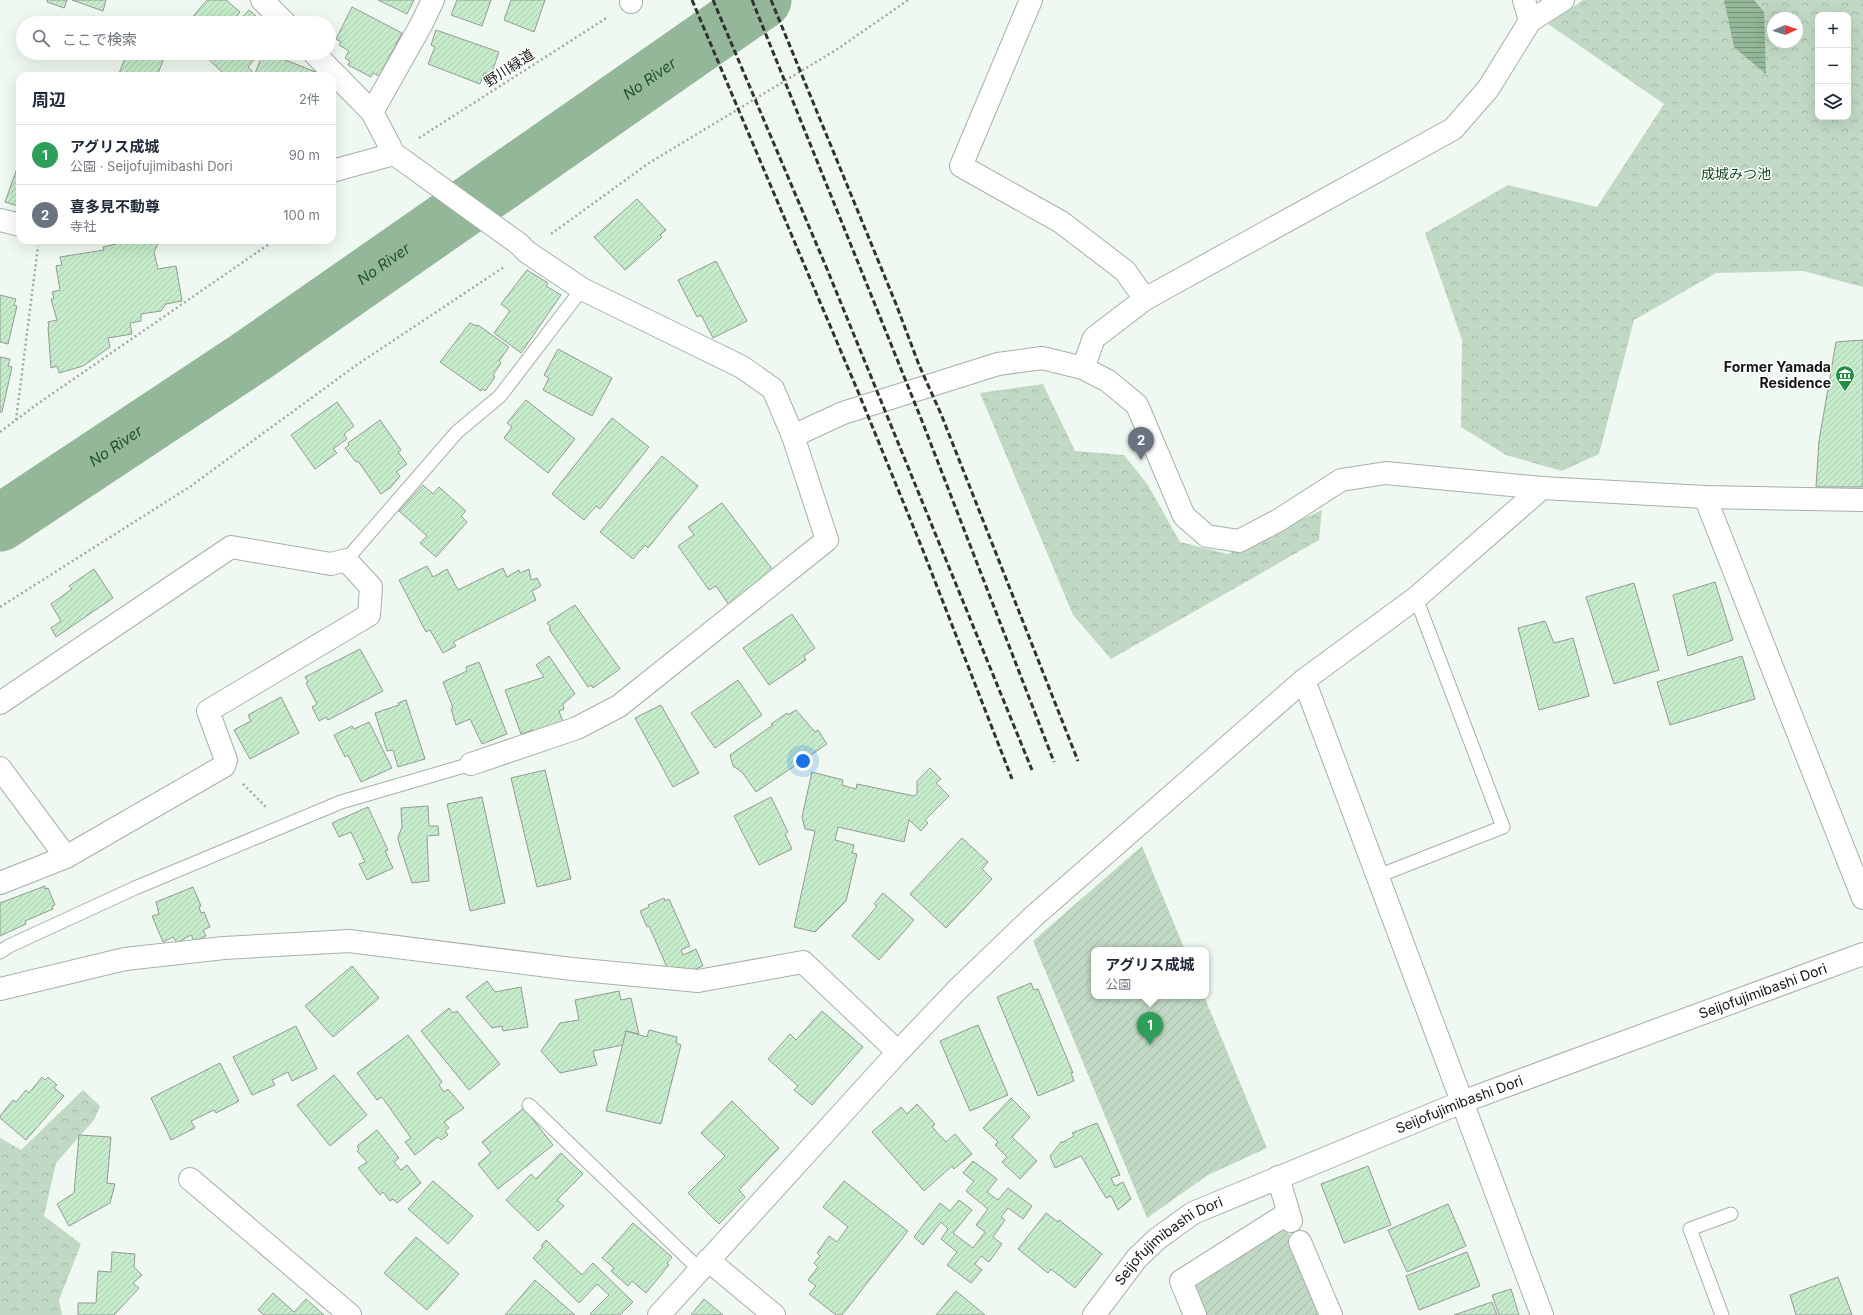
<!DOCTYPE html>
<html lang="ja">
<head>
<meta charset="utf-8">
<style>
	:root { --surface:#fff; --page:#f6f6f7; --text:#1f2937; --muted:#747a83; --line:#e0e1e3; --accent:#0b8043 }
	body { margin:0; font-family:Inter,"Noto Sans JP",sans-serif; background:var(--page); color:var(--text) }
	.controls { position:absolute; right:12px; top:12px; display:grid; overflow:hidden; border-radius:8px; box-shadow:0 4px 16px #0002 }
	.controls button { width:36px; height:36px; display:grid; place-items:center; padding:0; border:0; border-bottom:1px solid var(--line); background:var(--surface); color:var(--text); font:20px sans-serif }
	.compass { position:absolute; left:1767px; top:12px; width:36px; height:36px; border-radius:50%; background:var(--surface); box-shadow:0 4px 16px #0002; rotate:87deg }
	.you { position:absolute; left:803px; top:761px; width:14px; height:14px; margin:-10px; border:3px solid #fff; border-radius:50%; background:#1a73e8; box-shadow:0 0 0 6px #1a73e833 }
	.badge { display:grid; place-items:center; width:26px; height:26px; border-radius:50%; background:var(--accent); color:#fff; font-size:13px; font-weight:700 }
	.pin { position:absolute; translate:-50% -33px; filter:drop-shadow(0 1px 2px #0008) }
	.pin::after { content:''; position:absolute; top:21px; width:14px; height:12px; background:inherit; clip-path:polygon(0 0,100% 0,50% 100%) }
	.popup { position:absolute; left:1091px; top:947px; width:118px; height:52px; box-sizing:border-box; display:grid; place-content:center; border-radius:8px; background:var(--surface); filter:drop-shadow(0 1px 3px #0005); font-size:13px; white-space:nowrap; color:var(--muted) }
	.popup b { font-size:15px; color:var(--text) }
	.popup::after { content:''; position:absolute; left:50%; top:100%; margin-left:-8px; border:8px solid transparent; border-top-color:var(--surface) }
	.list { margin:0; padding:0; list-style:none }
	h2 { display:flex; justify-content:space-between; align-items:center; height:52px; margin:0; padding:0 16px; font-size:17px }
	h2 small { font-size:13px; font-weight:400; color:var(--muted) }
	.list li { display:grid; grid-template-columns:26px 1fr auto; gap:12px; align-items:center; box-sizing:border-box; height:60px; padding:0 16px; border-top:1px solid var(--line) }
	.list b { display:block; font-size:15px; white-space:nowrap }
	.list p { margin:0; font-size:13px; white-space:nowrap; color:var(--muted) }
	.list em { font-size:13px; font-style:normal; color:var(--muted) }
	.icon { flex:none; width:22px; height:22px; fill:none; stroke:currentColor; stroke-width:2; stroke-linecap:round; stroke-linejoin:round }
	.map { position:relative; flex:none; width:1863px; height:1315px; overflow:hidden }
	.search { position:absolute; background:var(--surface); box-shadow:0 4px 16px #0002; left:16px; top:16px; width:320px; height:44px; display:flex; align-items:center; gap:10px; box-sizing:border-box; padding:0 14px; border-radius:22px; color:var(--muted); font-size:15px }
	.panel { position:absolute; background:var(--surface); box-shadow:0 4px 16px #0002; left:16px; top:72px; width:320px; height:172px; border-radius:12px }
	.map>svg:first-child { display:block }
	.forest { fill:url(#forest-crowns); fill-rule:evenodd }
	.garden { fill:url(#garden-furrows) }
	.water { fill:url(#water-rules) }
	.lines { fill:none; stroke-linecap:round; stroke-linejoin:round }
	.river { stroke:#93b798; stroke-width:57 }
	.building { fill:url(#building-hatch); stroke:#939b94 }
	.lane-casing { stroke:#a7b0a8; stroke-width:15 }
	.street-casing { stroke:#a7b0a8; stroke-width:24 }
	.path { stroke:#a2a8a2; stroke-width:2.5; stroke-dasharray:2 3; stroke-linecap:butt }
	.lane { stroke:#fff; stroke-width:13 }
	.street { stroke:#fff; stroke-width:22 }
	.rail { stroke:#303431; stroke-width:3; stroke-dasharray:6 3; stroke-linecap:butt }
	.labels { text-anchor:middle; stroke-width:3; stroke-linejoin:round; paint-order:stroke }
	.street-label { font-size:14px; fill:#131613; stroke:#fff }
	.park-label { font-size:14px; fill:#144b23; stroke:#fff }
	.poi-label { font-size:14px; font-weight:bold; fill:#131613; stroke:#fff; text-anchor:end }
	.water-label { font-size:15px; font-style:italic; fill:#1e542c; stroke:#fff }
</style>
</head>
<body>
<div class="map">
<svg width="1863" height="1315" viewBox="0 0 1863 1315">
	<defs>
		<pattern id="forest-crowns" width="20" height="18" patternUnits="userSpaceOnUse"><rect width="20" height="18" fill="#c1d9c4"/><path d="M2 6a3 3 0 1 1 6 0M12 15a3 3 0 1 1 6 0" fill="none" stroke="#a5baa8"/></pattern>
		<pattern id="garden-furrows" width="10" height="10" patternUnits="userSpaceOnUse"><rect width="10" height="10" fill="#c1d9c4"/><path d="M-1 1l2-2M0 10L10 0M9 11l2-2" fill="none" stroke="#a5baa8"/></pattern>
		<pattern id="water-rules" width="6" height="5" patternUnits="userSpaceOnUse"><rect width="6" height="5" fill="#93b798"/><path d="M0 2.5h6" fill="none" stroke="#77947b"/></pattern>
		<pattern id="building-hatch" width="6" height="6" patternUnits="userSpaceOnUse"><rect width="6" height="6" fill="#c6eccb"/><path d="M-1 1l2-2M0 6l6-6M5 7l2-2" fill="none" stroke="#a9caad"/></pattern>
	</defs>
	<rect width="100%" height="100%" fill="#f0f9f1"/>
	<!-- forest -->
	<g class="forest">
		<path d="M 1583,0 L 1863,0 L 1863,287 L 1803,271 L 1716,273 L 1634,320 L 1599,454 L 1562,471 L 1506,455 L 1461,427 L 1462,340 L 1425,233 L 1508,185 L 1597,207 L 1664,104 L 1548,24 ZM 1818,15 L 1848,15 L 1848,117 L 1818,117 ZM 1773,18 L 1797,18 L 1797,42 L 1773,42 Z"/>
		<polygon points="1043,384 1075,451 1124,455 1148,485 1180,542 1228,554 1322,510 1319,540 1111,659 1073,615 980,393"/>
		<polygon points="83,1090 100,1106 94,1120 56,1163 44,1216 81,1244 59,1300 62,1315 0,1315 0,1138 21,1150"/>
	</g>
	<!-- garden -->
	<g class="garden">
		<polygon points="1142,846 1185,950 1094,950 1094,996 1204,996 1267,1148 1208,1175 1147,1218 1033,941"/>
		<polygon points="1285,1224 1322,1315 1204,1315 1191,1284"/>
	</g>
	<!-- water -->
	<polygon class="water" points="1724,0 1754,0 1764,12 1766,74 1734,47"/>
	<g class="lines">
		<!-- river -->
		<path class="river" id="s1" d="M 0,523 L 252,356 L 763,0"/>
	</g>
	<!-- building -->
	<g class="building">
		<polygon points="47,0 67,0 64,8 47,2"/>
		<polygon points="72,0 106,0 103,11"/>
		<polygon points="207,0 226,0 240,12 231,23 192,23 189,21"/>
		<polygon points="378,0 414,0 407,14"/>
		<polygon points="457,0 491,0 482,26 451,15"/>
		<polygon points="511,0 545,0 534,32 504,20"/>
		<polygon points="352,7 402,33 379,76 373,73 371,77 348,65 350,61 345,58 349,51 339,45 341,42 336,39"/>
		<polygon points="249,10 264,23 237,23"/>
		<polygon points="436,30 499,52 491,75 484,73 480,84 428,64 435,47 431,45"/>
		<polygon points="127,53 166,53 157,76 118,76"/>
		<polygon points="208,53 260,53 248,67 252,71 249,76 218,76 222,72 205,56"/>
		<polygon points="263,53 268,53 318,73 317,76 254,76"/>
		<polygon points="19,163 20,163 20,215 15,214 18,206 5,202"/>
		<polygon points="637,199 666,230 660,235 662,237 625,270 594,237"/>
		<polygon points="132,240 157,240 158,244 154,252 158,269 176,266 182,301 166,304 161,311 141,314 141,321 130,323 132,334 108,338 110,347 83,366 59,373 57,366 51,368 48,327 49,327 48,322 57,320 51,299 54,298 52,292 60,290 56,266 62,265 60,257 104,250 103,247"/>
		<polygon points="716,261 747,321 713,338 701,315 697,317 678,280"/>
		<polygon points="527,270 548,283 546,286 561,295 521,353 494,333 510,311 501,304"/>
		<polygon points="0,295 16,299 14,305 17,306 8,344 0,342"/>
		<polygon points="470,323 477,326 478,325 509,347 499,361 501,363 493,375 495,377 485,391 483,389 481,391 440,362"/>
		<polygon points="1863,340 1863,487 1816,487 1819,441 1836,342"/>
		<polygon points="558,349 612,378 592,416 543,390 549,378 544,375"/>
		<polygon points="0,357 10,359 8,366 12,367 2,412 0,412"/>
		<polygon points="526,400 575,439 548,473 504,438 512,427 507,423"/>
		<polygon points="337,402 354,426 344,434 347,439 333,449 337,453 315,469 291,435"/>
		<polygon points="612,418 649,447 600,509 596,506 584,520 552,494"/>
		<polygon points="380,420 401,450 398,452 407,464 396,472 400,476 391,487 381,494 358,461 356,462 345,448 349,445 348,443"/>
		<polygon points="662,456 698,486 648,548 645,545 633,559 600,532"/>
		<polygon points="423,485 433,494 439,487 466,511 461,516 467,522 436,557 420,543 427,536 399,511"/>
		<polygon points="722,503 776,574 731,608 716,586 709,590 678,546 694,535 688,527"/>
		<polygon points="427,566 433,577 447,569 458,590 503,568 507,577 519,570 520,573 529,569 531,580 537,578 541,586 532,591 536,600 453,642 456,646 443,653 430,630 426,632 399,580"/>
		<polygon points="94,569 113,598 56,637 51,628 61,621 51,604 72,589 69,586"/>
		<polygon points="1715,582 1733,640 1688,656 1673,595"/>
		<polygon points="1634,583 1659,670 1614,684 1586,597"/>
		<polygon points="575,605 620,669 593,688 591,685 588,687 549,629 551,628 547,623"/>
		<polygon points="792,614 815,648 804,656 806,660 769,685 743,648"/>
		<polygon points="1545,621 1554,643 1573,638 1589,696 1539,710 1518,628"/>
		<polygon points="360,649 383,691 328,720 326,717 319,721 312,707 317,704 306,683 308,682 305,677"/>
		<polygon points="549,656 575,694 563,704 564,709 559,711 564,724 535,735 533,730 521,734 505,690 544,677 536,665"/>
		<polygon points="1742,656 1755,699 1670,725 1657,682"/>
		<polygon points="479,662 507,734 482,744 470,719 456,725 451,709 453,708 443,682 467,671 466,667"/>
		<polygon points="738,680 762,715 715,748 691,713"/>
		<polygon points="281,697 299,733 250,759 234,730 251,721 248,715"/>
		<polygon points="406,700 425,759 398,767 393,750 387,751 375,713 399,705 398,703"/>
		<polygon points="661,705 699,773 673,787 635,718"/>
		<polygon points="796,710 815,732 818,730 827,744 756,792 742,772 733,766 730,755 773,725 771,724 787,713 788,715"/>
		<polygon points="369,722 392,768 361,782 348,755 345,757 334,735 352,726 354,729"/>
		<polygon points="930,768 941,779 936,783 949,796 925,820 928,823 921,831 909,820 904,842 838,827 835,840 854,845 852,853 857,854 846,901 815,932 794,927 815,831 805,829 802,817 812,772 843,780 842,785 856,789 857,784 914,796 917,794 917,781"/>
		<polygon points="545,770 571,879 537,887 511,778"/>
		<polygon points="482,797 505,903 470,911 447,804"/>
		<polygon points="771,797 788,832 785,834 792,849 759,865 734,816"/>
		<polygon points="428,806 429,826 438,826 439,835 427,836 429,881 412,883 399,843 398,837 402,827 401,808"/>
		<polygon points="368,807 388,850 385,851 393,868 367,880 359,864 365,862 351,832 339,837 332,823"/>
		<polygon points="962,838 988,862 982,869 992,879 946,928 910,894"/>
		<polygon points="45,886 45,889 48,888 55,905 52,906 53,909 25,921 26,924 0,936 0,903"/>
		<polygon points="193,887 201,906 199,907 201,913 204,912 210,927 203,930 206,936 194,941 191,935 177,943 173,937 163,942 152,916 159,914 156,902"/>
		<polygon points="883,893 914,920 879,960 852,936 877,906 874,904"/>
		<polygon points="664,898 665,901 669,899 690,946 681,950 683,955 696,949 703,966 693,970 669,972 649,926 647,927 640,911 649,907 648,905"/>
		<polygon points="352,966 379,998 333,1037 305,1006"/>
		<polygon points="487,981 495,992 521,987 528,1027 503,1031 502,1026 492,1028 466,997"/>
		<polygon points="1031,983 1034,990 1038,989 1073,1073 1071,1073 1074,1081 1038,1096 997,997"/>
		<polygon points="619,991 621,1000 631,998 639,1034 626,1031 623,1045 593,1051 597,1065 560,1073 541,1051 560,1023 579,1020 575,1000"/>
		<polygon points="449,1008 453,1013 457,1011 500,1064 469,1090 421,1031"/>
		<polygon points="822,1011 863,1047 812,1105 794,1090 798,1086 768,1059 790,1034 796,1040"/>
		<polygon points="978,1025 1008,1095 970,1111 940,1041"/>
		<polygon points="296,1026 317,1069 292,1081 288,1072 272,1080 275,1085 252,1095 233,1057"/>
		<polygon points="649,1030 677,1037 676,1043 681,1045 661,1124 606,1111 626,1031 647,1037"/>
		<polygon points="408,1035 442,1082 439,1085 444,1092 448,1089 464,1108 444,1122 449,1128 445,1131 448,1135 441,1140 438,1137 415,1155 405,1142 411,1138 382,1097 377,1100 357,1073"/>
		<polygon points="220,1063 239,1101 216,1113 214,1110 191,1121 195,1128 171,1140 151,1098"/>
		<polygon points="334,1075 367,1115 330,1146 297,1105"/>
		<polygon points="42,1077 45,1080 48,1077 57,1085 54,1088 64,1096 26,1140 0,1118 0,1116 13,1100 16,1102 26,1090 29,1093"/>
		<polygon points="1011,1098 1030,1117 1012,1137 1037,1161 1020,1179 1002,1162 1007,1157 995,1145 998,1142 983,1128"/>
		<polygon points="732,1101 779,1148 739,1190 745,1197 719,1224 688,1193 725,1156 701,1133"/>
		<polygon points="917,1104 935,1124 932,1127 946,1142 955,1134 972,1154 954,1169 952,1166 924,1191 872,1132 901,1107 907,1114"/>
		<polygon points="524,1108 553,1145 498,1189 478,1164 491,1153 482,1142"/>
		<polygon points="1097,1123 1120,1175 1111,1178 1115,1186 1123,1182 1131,1199 1118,1210 1111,1196 1106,1198 1081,1156 1055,1168 1050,1156 1062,1141 1062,1143 1074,1136 1072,1133"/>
		<polygon points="377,1130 399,1158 394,1162 401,1170 407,1165 421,1183 397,1203 393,1199 390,1201 383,1192 380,1195 358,1168 367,1162 357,1151 359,1149 357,1146"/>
		<polygon points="79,1135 111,1137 107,1183 115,1184 110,1203 69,1226 57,1204 74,1193"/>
		<polygon points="561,1153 583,1174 557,1200 564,1206 538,1231 506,1200 531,1174 536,1179"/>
		<polygon points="973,1161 997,1179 987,1192 998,1200 1008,1188 1032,1206 1023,1219 1008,1208 1001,1217 1005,1220 993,1237 1002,1244 989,1262 981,1256 975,1264 982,1270 971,1283 947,1265 957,1252 941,1239 948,1229 941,1222 923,1245 914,1237 940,1203 950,1211 959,1200 972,1210 953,1233 973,1248 985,1232 976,1225 988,1209 966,1191 974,1181 963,1173"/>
		<polygon points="1368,1166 1391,1225 1344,1243 1321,1184"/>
		<polygon points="433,1181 473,1216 448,1244 408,1209"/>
		<polygon points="844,1181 908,1231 842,1315 836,1315 809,1294 816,1286 808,1280 818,1267 814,1263 820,1256 817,1253 829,1236 837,1242 848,1227 823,1207"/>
		<polygon points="1448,1204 1466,1246 1407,1272 1388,1230"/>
		<polygon points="1046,1213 1058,1222 1059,1220 1102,1254 1075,1288 1051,1269 1048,1273 1018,1249"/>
		<polygon points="633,1223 672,1257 667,1263 669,1265 646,1293 632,1281 628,1286 611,1271 614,1268 602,1258"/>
		<polygon points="416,1237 459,1274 427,1310 384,1273"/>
		<polygon points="546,1240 582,1275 593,1263 633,1302 620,1315 592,1315 590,1314 609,1295 597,1284 579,1303 533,1258 543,1247 541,1246"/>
		<polygon points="112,1252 135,1254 134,1267 142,1275 133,1283 139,1288 114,1315 78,1315 78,1303 96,1303 98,1271 111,1272"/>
		<polygon points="1467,1252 1480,1286 1419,1310 1406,1276"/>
		<polygon points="1838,1277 1852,1315 1796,1315 1790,1295"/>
		<polygon points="535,1280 575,1315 505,1315"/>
		<polygon points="1511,1289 1519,1315 1499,1315 1492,1295"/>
		<polygon points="956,1291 985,1315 936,1315"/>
		<polygon points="273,1293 294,1312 306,1299 324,1315 264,1315 258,1310"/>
		<polygon points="704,1299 723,1315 691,1315"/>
		<polygon points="1492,1302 1497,1315 1454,1315"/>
	</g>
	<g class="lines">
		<defs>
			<g id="lane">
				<polyline points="346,560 457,432 500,396 582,289"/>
				<polyline points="1378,876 1503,827 1416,598"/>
				<polyline points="0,952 9,946 135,888 341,802 471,764"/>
				<polyline points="529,1105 700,1270"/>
				<polyline points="1722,1315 1690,1229 1731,1214"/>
			</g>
			<g id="street">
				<polyline points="262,0 285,23"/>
				<polyline points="631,0 631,2"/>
				<polyline points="1031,0 961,166 1061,222 1125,271 1145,299"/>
				<polyline points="1524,0 1530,21"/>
				<polyline points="314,53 372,112 394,154 404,161 519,244 527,252 582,289 742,367 773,389 793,436 827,540 619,706 577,728 471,764"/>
				<polyline points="372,112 421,25 433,0"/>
				<polyline points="332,171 394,154"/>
				<polyline points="0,220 20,225"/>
				<polyline points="1083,368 1094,338 1145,299 1453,129 1488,89 1530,21 1563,0"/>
				<polyline points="793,436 843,413 998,364 1042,358 1083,368 1108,381 1137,405 1184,516 1207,536 1239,541 1279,520 1341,480 1386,473 1542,488 1705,497 1863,500"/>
				<polyline points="1705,497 1863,898"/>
				<polyline points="1304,680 1542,1315"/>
				<polyline points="0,703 231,547 331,564 346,560 371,587 369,615 208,711 226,760 224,766 66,857 0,883"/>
				<polyline points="0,768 66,857"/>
				<polyline points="0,989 125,959 224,948 349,941 572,969 698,981 803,962 898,1052"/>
				<polyline points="1278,1177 1291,1221"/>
				<polyline points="190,1179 350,1315"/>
				<polyline points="1300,1242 1331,1315"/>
				<polyline points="708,1260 774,1315"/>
				<polyline points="659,1315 898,1052 957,990 1034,916 1304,680 1416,598 1542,488"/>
				<path id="s2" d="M 1094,1315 L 1137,1258 L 1157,1239 L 1193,1213 L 1462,1102 L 1863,954"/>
				<polyline points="1195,1315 1181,1281 1288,1213"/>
			</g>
		</defs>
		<!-- lane casing -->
		<use href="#lane" class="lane-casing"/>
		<!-- street casing -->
		<use href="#street" class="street-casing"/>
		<!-- path -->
		<g class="path">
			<polyline points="419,138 608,17"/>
			<polyline points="551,234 649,163 836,50 908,0"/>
			<polyline points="16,420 38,246"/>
			<polyline points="0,432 36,405 275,240"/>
			<polyline points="0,607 191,486 358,364 504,267"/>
			<polyline points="243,784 266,807"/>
		</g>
		<!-- lane -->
		<use href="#lane" class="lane"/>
		<!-- street -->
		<use href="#street" class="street"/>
		<!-- rail -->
		<g class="rail">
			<polyline points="692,0 859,394 922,548 1012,779"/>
			<polyline points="713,0 827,269 1032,770"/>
			<polyline points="752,0 922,421 1054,762"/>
			<polyline points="771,0 896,304 919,365 941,414 1078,761"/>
		</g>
	</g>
	<!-- icons -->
	<defs>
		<symbol id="museum-pin" viewBox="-11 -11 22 30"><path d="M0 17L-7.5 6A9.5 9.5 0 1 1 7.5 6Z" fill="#258e45" stroke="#fff"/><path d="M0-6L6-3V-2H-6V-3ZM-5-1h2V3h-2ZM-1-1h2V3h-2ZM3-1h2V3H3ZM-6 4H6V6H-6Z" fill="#fff"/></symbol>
	</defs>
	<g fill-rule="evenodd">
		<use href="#museum-pin" x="1834" y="364" width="22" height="30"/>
	</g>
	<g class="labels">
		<!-- street labels -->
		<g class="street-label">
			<text transform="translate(509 68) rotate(-33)" y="5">野川緑道</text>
			<text dy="5" stroke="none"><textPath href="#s2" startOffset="755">Seijofujimibashi Dori</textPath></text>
			<text dy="5" stroke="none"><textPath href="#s2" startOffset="431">Seijofujimibashi Dori</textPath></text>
			<text dy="5" stroke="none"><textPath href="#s2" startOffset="107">Seijofujimibashi Dori</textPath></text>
		</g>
		<!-- park labels -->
		<g class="park-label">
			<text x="1736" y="179">成城みつ池</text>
		</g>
		<!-- poi labels -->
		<g class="poi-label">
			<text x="1831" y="372">Former Yamada<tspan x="1831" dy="16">Residence</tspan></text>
		</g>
		<!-- water labels -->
		<g class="water-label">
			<text dy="5" stroke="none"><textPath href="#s1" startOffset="787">No River</textPath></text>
			<text dy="5" stroke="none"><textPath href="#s1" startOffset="463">No River</textPath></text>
			<text dy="5" stroke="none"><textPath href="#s1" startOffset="139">No River</textPath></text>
		</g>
	</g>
</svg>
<div class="controls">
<button>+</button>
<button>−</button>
<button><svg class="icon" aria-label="layers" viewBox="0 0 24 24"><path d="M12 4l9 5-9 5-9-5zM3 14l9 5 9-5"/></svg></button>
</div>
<svg class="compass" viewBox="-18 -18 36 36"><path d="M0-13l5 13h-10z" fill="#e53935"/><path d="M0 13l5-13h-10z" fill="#747a83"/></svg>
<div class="you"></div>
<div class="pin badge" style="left:1150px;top:1045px;background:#2e9e5b">1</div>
<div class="popup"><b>アグリス成城</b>公園</div>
<div class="pin badge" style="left:1141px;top:460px;background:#6b7280">2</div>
<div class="search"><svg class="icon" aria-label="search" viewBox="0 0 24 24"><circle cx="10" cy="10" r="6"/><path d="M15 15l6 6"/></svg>ここで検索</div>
<section class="panel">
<h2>周辺<small>2件</small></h2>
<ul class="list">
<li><span class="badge" style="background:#2e9e5b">1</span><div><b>アグリス成城</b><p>公園 · Seijofujimibashi Dori</p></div><em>90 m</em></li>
<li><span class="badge" style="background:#6b7280">2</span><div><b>喜多見不動尊</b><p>寺社</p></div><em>100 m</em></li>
</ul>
</section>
</div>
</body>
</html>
